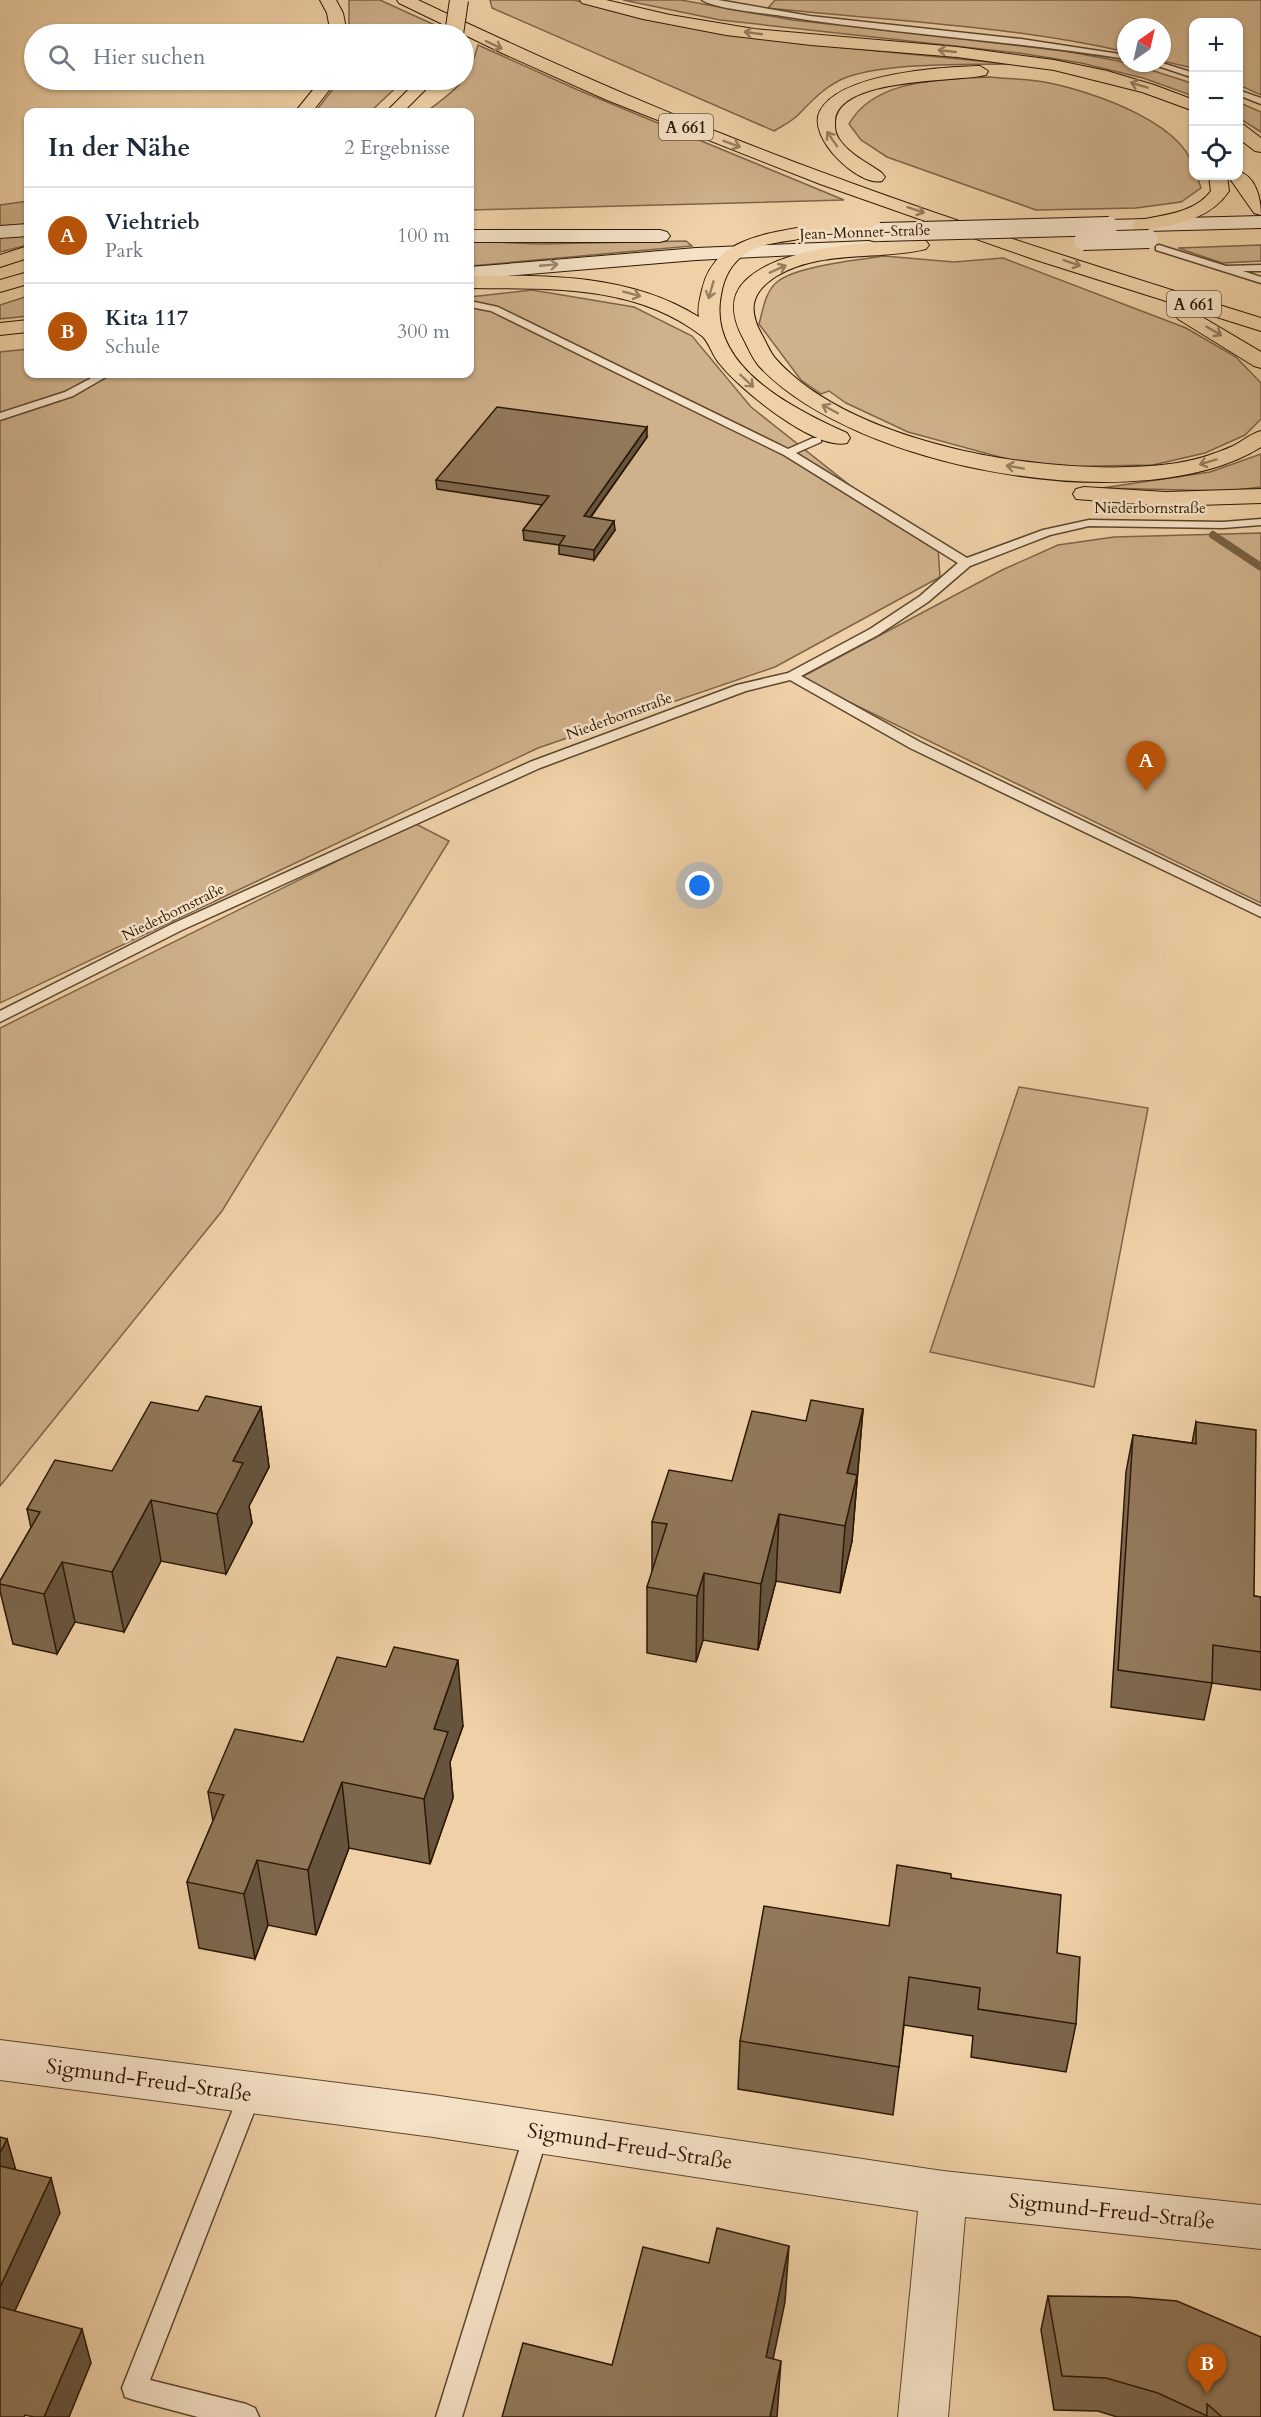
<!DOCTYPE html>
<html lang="de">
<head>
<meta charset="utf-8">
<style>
	:root { --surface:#fff; --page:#f6f6f7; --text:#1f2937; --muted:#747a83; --line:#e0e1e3; --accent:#b45309 }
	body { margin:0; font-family:Cardo,serif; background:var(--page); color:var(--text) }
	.controls { position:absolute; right:18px; top:18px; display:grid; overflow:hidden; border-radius:12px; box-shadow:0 2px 4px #0004 }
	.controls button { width:54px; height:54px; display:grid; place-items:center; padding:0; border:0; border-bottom:2px solid var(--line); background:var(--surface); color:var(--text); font:30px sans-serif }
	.compass { position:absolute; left:1117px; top:18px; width:54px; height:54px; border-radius:50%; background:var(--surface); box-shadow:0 2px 4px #0004; rotate:34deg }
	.you { position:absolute; left:700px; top:886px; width:21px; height:21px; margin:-15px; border:4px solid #fff; border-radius:50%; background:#1a73e8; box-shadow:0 0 0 9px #1a73e833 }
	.badge { display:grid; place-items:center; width:39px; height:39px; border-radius:50%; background:var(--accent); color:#fff; font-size:20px; font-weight:700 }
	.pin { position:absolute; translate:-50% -50px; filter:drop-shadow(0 2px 3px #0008) }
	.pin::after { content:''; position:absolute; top:32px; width:21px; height:18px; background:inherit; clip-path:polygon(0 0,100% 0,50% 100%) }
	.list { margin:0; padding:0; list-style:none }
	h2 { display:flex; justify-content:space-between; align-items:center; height:78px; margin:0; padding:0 24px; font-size:26px }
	h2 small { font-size:20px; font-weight:400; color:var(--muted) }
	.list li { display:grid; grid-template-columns:39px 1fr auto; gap:18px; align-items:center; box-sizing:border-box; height:96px; padding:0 24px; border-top:2px solid var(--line) }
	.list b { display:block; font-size:22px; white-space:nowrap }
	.list p { margin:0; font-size:20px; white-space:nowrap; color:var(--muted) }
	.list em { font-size:20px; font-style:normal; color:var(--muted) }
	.icon { flex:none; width:33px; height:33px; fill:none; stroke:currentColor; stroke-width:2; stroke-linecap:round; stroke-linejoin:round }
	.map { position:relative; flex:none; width:1261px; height:2417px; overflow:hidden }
	.search { position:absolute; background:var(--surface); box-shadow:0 2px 4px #0004; left:24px; top:24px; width:450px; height:66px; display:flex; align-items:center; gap:15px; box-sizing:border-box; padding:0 21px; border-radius:33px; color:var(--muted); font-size:22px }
	.panel { position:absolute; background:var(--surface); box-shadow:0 2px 4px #0004; left:24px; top:108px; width:450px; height:270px; border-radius:12px }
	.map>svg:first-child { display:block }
	.green { fill:#cfb18b; stroke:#7d6448; stroke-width:1.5 }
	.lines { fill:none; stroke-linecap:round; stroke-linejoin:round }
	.stream { stroke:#796145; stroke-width:8 }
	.service-casing { stroke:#5c462d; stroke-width:3 }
	.minor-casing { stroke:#5c462d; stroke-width:2 }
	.secondary-casing { stroke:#2b1704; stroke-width:2 }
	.primary-casing { stroke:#2b1704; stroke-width:2 }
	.motorway-casing { stroke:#2b1704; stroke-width:2 }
	.service { fill:#f5e1c6; fill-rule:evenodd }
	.minor { fill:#f5e1c6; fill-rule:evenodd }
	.secondary { fill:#f5e1c6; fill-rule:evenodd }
	.primary { fill:#f0d1a7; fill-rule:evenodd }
	.motorway { fill:#f0d1a7; fill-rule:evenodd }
	.secondary-bridge-casing { stroke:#2b1704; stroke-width:20; stroke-linecap:butt }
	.motorway-bridge-casing { stroke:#2b1704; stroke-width:20; stroke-linecap:butt }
	.secondary-bridge { stroke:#f5e1c6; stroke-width:18 }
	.motorway-bridge { stroke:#f0d1a7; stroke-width:18 }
	.wall { fill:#7d674d; stroke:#2b1704; stroke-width:1.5 }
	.shaded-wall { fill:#66543e; stroke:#2b1704; stroke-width:1.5 }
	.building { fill:#917859; stroke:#2b1704; stroke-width:1.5 }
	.oneway { stroke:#977d5e }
	.oneway2 { stroke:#9a866f }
	.labels { text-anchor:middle; stroke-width:5; stroke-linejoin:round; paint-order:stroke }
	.far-street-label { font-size:15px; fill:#2b1704; stroke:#f5e1c6 }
	.shield { fill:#f5e1c6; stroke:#68543e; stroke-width:1.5 }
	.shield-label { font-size:16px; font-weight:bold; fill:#2b1704 }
	.near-street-label { font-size:21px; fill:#2b1704; stroke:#f5e1c6 }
</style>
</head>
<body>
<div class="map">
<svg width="1261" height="2417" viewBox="0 0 1261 2417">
	<rect width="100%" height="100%" fill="#f0d1a7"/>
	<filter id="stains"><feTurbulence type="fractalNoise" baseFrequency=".00333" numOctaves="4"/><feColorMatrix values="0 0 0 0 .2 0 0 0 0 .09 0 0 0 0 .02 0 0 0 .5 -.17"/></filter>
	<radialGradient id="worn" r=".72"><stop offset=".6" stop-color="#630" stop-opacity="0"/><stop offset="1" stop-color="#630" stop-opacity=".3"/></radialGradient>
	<!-- green -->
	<g class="green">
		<polygon points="349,0 380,0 437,26 434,34 349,34"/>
		<path d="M 490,0 L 574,0 L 661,22 L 797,43 L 1010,64 C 963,65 881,62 840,80 C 822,89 811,102 798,115 C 791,122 782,126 774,131 L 492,8 Z"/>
		<polygon points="623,0 681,0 792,20 1049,48 1129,63 1185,81 1193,84 1193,96 1143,78 1081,63 1019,53 720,20"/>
		<path d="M 775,0 L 1261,0 L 1261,95 L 1239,85 L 1238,22 L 1194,22 L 1193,68 L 1162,61 L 1162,27 L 1126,27 L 1126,52 C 1010,25 886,21 768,8 Z"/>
		<path d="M 478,45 L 578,90 L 844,200 L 470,210 L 470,112 L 426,112 C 455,90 469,82 478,45 Z"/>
		<path d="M 989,77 C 1009,79 1030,79 1049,83 C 1090,91 1194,125 1194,176 L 1197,176 L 1201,188 L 1181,202 L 1136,208 L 1036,210 L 887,157 L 861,140 L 849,124 C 875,78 942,80 989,77 Z"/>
		<polygon points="340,80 404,80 370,112 315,112"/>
		<polygon points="1238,102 1261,112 1261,132 1239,118"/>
		<polygon points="28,201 28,245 0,252 0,205"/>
		<polygon points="470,241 539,244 686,241 692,246 470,266"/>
		<polygon points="1261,245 1261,261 1222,263 1178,248"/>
		<path d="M 884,256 L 954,262 L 1003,258 L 1186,328 L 1236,357 L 1261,383 L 1261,419 L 1245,435 L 1205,453 L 1153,465 L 1036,467 L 908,432 L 846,403 L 829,391 L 821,394 L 801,380 L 759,324 C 763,310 765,292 777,282 C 796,266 858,260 884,256 Z"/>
		<polygon points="532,290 634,307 692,336 751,407 881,510 938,548 940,577 775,667 538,748 0,1003 0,352 28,349 28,374 470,374 470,297"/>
		<polygon points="28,296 28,316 0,319 0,305"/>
		<polygon points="1261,454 1261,487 1227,491 1102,488 1210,472"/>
		<polygon points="1261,533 1261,903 800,678 1002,570 1058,545 1114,537"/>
		<polygon points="414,823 449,841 222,1211 0,1486 0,1028"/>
		<polygon points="1019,1087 1148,1108 1094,1387 930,1352"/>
	</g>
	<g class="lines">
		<!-- stream -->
		<polyline class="stream" points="1213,535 1261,567"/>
		<defs>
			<g id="service">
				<path d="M 702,0 L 718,0 L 810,16 L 1021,39 L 1126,55 L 1126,59 C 1012,41 896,34 782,16 C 763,13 716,9 702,0 Z"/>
				<polygon points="1149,63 1162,63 1194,73 1194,78"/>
				<polygon points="1238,90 1261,98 1261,104 1238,95"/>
				<polygon points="1159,245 1226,266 1261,265 1261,271 1243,271 1261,277 1261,283 1156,250 1156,246"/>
				<polygon points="470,301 498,307 788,449 813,438 821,438 821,442 796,453 967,558 1043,530 1089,520 1223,522 1261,519 1261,525 1223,528 1089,526 1050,535 970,566 928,602 878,635 801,676 920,742 1261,907 1261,917 910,748 790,680 746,691 540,768 182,930 0,1022 0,1011 172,924 530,762 737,685 788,673 870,629 920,596 958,563 784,455 491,311 470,307"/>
				<polygon points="99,374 111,374 73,396 0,420 0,413 65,392"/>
				<polygon points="250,2084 258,2087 261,2094 150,2380 246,2404 255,2408 259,2417 198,2417 134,2400 125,2397 122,2388 239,2094 242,2087"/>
				<polygon points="537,2120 545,2124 549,2131 462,2417 436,2417 525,2131 529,2124"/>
			</g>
			<polygon id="minor" points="0,2040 433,2095 943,2171 1261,2205 1261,2249 965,2217 948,2417 898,2417 918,2211 433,2137 0,2080"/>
			<g id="secondary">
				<polygon points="1261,216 1261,228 1109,232 1102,230 1100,226 1102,222 1109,220"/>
				<polygon points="28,224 28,236 0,238 0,226"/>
				<polygon points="470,230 660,230 667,232 670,236 667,240 660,242 470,242"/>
				<polygon points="869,241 876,243 879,247 876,251 696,260 470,279 470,267 696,248"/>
			</g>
			<polygon id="primary" points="28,320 28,332 0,335 0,323"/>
			<g id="motorway">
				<polygon points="320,0 336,0 343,13 347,34 331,34 327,13"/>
				<path d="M 397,0 L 418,0 C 519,48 620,94 725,135 C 900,205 1081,262 1261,318 L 1261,331 L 1036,260 L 820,184 L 607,100 L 502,53 L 399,3 Z"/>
				<polygon points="580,0 606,0 670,15 754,29 957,47 1054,60 1107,71 1154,85 1194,100 1194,111 1142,92 1054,70 957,57 811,45 726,35 643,19 582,3"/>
				<path d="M 980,66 L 988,71 L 986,75 C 956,82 838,77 835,121 C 835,128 835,133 839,139 C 849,154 868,163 882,173 L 885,177 L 882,181 C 859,187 806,137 820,111 C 840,73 941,67 980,66 Z"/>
				<polygon points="321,80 337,80 312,112 295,112"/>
				<polygon points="418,80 435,80 403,112 386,112"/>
				<polygon points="1238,124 1244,125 1261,138 1261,152 1255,151 1238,138"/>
				<path d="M 1238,171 C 1256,176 1261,199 1261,215 L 1254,213 L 1228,176 L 1238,176 Z"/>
				<path d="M 1209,176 L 1227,176 L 1229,191 C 1209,221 1175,224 1142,231 L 1135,229 L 1133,225 L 1135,221 C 1161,215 1194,214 1211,191 Z"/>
				<path d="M 797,228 L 804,230 L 807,234 L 804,238 C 786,242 767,242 750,251 C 733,260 724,276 721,295 C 707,366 793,409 847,433 L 850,438 L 847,443 C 815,451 738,388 719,363 C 712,355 709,342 702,336 C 634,284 550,289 470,288 L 470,276 C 549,275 630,274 699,317 C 697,308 700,299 702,290 C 712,243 757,235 797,228 Z"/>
				<path d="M 919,239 L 926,241 L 929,245 L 926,249 C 877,261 820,249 775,277 C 751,293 748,310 762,335 C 766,342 770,352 775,358 C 854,448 1063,480 1177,463 C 1196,460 1215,454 1233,446 C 1243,441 1250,434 1261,431 L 1261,447 C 1141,522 853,468 759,366 C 752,358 748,347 743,338 C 733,319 728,298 745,281 C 781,245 871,243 919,239 Z"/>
				<polygon points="28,246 28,258 0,267 0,255"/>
				<polygon points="28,272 28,284 0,292 0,280"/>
				<polygon points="1185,309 1192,311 1261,352 1261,368 1254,366 1178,319 1175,315 1178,311"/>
				<polygon points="1084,487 1166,492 1261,489 1261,503 1166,506 1076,499 1073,494 1076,489"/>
			</g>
		</defs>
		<!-- service casing -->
		<use href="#service" class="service-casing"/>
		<!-- minor casing -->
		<use href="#minor" class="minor-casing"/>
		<!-- secondary casing -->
		<use href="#secondary" class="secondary-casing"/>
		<!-- primary casing -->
		<use href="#primary" class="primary-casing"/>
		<!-- motorway casing -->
		<use href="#motorway" class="motorway-casing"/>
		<!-- service -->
		<use href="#service" class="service"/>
		<!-- minor -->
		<use href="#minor" class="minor"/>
		<!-- secondary -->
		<use href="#secondary" class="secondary"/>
		<!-- primary -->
		<use href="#primary" class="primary"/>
		<!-- motorway -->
		<use href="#motorway" class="motorway"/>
		<defs>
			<g id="secondary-bridge">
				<polyline points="880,232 1109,226"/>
				<polyline points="1083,241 1149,239"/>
			</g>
			<polyline id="motorway-bridge" points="454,34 459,0"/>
		</defs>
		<!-- secondary-bridge casing -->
		<use href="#secondary-bridge" class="secondary-bridge-casing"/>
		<!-- motorway-bridge casing -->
		<use href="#motorway-bridge" class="motorway-bridge-casing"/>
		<!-- secondary-bridge -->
		<use href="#secondary-bridge" class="secondary-bridge"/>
		<!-- motorway-bridge -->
		<use href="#motorway-bridge" class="motorway-bridge"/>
	</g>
	<!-- wall -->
	<g class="wall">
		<polygon points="647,437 591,517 615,530 594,560 559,554 559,545 524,540 523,530 542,505 437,489 436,480"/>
		<polygon points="261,1407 269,1467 249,1506 252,1523 226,1574 161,1561 124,1632 75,1622 57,1654 13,1644 0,1591 0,1581 31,1528 27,1509 112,1471 198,1411"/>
		<polygon points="863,1409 852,1541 840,1593 776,1581 758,1650 703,1640 696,1662 647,1653 647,1587 652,1574 652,1522 732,1481 806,1421"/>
		<polygon points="1196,1422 1254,1596 1261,1597 1261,1690 1212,1683 1204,1720 1111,1707 1126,1472 1133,1435 1192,1443"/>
		<polygon points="463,1726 450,1762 453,1798 430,1864 349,1848 316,1935 268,1925 255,1959 199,1948 187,1882 213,1821 208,1792 303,1742"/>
		<polygon points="951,1878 1057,1953 1076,2024 1066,2072 971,2057 973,2036 904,2025 893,2115 738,2089 740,2041"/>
		<polygon points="1048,2296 1261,2417 1117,2417 1098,2411 1054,2410 1041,2330"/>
	</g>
	<!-- shaded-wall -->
	<g class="shaded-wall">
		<polygon points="647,427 647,437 584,526 584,516"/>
		<polygon points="614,521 615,530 594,560 594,550"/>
		<polygon points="261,1407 269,1467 249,1506 252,1523 226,1574 217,1514 233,1461"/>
		<polygon points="863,1409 852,1541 840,1593 845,1526 847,1473"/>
		<polygon points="151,1500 161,1561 124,1632 112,1572"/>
		<polygon points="779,1514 776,1581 758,1650 761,1584"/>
		<polygon points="62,1562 75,1622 57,1654 44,1594"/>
		<polygon points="704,1573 703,1640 696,1662 697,1596"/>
		<polygon points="458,1660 463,1726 450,1762 453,1798 430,1864 424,1799 434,1729"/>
		<polygon points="342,1782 349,1848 316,1935 308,1870"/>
		<polygon points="257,1860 268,1925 255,1959 244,1894"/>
		<polygon points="7,2139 17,2174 0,2182 0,2153"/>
		<polygon points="51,2178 60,2213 2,2339 0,2332 0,2287"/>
		<polygon points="789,2246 785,2302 762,2412 766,2357"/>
		<polygon points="82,2329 91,2363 69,2417 44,2417"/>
		<polygon points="781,2361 777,2417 770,2417"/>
	</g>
	<!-- building -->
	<g class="building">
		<polygon points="497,407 647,427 584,516 614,521 594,550 559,545 565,536 523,530 549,496 436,480"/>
		<polygon points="206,1396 261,1407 233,1461 243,1463 217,1514 151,1500 112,1572 62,1562 44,1594 0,1584 0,1581 40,1512 27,1509 55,1460 112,1471 151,1402 198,1411"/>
		<polygon points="811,1400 863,1409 847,1473 857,1475 845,1526 779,1514 761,1584 704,1573 697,1596 647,1587 667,1524 652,1522 669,1470 732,1481 752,1411 806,1421"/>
		<polygon points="1196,1422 1256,1430 1254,1596 1261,1597 1261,1652 1213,1645 1212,1683 1118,1670 1133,1435 1196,1444"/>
		<polygon points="394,1647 458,1660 434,1729 448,1732 424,1799 342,1782 308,1870 257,1860 244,1894 187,1882 224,1795 208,1792 235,1729 303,1742 337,1657 386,1667"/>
		<polygon points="897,1865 951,1874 951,1878 1061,1895 1057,1953 1080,1957 1076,2024 978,2009 980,1988 909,1977 899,2067 740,2041 764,1906 889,1926"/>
		<polygon points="0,2137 7,2139 0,2153"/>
		<polygon points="0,2166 51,2178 0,2287"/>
		<polygon points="717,2228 789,2246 766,2357 781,2361 770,2417 502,2417 523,2343 612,2365 643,2247 709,2263"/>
		<polygon points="1048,2296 1129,2297 1177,2301 1261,2337 1261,2417 1222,2417 1207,2404 1207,2416 1158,2393 1106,2378 1062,2376"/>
		<polygon points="0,2307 82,2329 44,2417 34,2417 25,2415 24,2417 0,2417"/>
	</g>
	<!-- one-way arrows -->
	<defs><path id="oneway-shaft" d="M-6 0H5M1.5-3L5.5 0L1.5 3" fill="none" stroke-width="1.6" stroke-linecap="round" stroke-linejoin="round" transform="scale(1.5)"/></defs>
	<g class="oneway">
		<use href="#oneway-shaft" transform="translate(753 33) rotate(-172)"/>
		<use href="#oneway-shaft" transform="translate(494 45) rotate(25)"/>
		<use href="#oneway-shaft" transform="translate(947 51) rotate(-174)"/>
		<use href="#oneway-shaft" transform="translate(1139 85) rotate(-163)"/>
		<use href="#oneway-shaft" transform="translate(832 139) rotate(-125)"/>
		<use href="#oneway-shaft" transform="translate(732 144) rotate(21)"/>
		<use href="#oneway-shaft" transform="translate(916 210) rotate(19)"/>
		<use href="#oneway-shaft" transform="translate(1072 263) rotate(19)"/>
		<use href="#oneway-shaft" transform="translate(778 269) rotate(-24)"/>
		<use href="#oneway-shaft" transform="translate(711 290) rotate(106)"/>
		<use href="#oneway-shaft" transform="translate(632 294) rotate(15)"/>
		<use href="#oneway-shaft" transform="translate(1214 331) rotate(30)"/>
		<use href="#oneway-shaft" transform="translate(747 381) rotate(43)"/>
		<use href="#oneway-shaft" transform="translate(830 409) rotate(-152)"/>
		<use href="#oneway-shaft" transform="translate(1208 462) rotate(163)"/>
		<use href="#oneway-shaft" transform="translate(1015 467) rotate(-170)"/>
	</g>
	<use class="oneway2" href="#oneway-shaft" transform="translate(549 265) rotate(-5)"/>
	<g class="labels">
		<!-- far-street labels -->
		<g class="far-street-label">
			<text transform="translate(865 232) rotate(-2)" y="5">Jean-Monnet-Straße</text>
			<text x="1150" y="513">Niederbornstraße</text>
			<text transform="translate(619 716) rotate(-20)" y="5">Niederbornstraße</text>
			<text transform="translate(173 912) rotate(-26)" y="5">Niederbornstraße</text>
		</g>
		<!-- shield labels -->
		<g class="shield">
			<rect x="659" y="114" width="54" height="26" rx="4.5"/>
			<rect x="1167" y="291" width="54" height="26" rx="4.5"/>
		</g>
		<g class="shield-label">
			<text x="686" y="133">A 661</text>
			<text x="1194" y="310">A 661</text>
		</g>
		<!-- near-street labels -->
		<g class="near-street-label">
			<text transform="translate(149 2080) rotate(8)" y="7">Sigmund-Freud-Straße</text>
			<text transform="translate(630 2146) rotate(9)" y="7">Sigmund-Freud-Straße</text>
			<text transform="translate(1112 2211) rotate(6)" y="7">Sigmund-Freud-Straße</text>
		</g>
	</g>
	<rect width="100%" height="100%" filter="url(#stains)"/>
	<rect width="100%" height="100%" fill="url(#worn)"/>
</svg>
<div class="controls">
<button>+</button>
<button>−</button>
<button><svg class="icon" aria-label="locate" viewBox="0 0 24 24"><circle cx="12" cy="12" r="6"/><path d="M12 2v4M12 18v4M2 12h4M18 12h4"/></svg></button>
</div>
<svg class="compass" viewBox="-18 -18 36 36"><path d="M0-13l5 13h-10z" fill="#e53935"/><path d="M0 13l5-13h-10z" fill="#747a83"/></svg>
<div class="you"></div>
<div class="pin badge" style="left:1146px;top:791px">A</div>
<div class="pin badge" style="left:1207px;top:2394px">B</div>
<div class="search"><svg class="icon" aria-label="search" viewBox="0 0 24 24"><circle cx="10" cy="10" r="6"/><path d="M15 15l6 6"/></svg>Hier suchen</div>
<section class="panel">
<h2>In der Nähe<small>2 Ergebnisse</small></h2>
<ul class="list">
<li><span class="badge">A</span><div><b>Viehtrieb</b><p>Park</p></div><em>100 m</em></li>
<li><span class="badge">B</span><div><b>Kita 117</b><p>Schule</p></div><em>300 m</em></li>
</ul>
</section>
</div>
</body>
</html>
